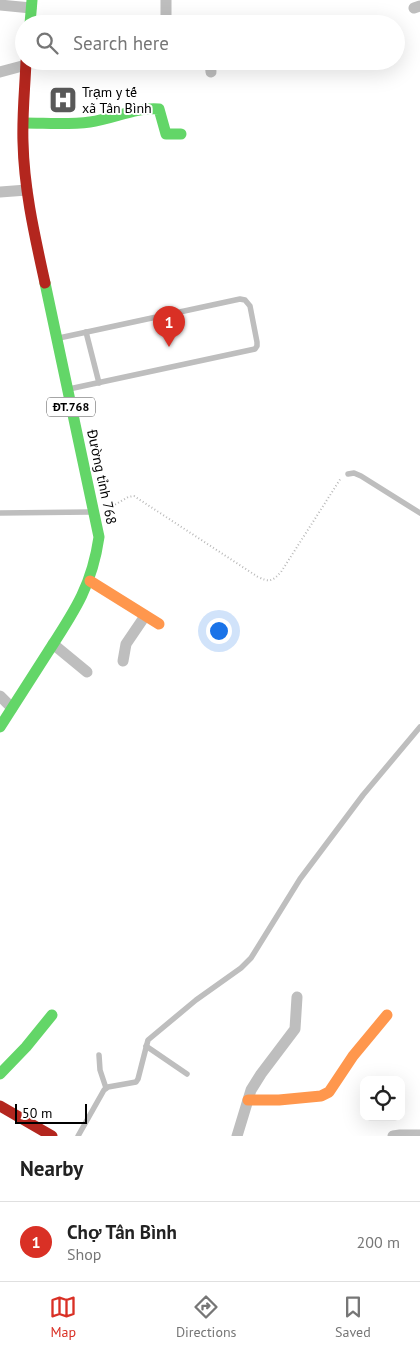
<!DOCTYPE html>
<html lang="en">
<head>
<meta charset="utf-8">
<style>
	:root { --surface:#fff; --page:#f6f6f6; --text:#222; --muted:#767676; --line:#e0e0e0; --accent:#d93025 }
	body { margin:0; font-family:"PT Sans",sans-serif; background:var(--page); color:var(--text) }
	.controls { position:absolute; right:15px; bottom:15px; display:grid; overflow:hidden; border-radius:10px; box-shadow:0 5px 20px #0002 }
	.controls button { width:45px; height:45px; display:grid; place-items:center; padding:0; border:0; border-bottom:1px solid var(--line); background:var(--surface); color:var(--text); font:25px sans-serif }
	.scale { position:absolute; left:15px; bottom:12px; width:72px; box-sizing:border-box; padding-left:5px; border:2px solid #000; border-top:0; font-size:14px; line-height:18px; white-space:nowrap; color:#000; -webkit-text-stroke:4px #fff; paint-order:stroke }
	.you { position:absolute; left:218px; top:630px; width:18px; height:18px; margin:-12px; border:4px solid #fff; border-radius:50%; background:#1a73e8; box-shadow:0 0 0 8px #1a73e833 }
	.badge { display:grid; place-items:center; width:32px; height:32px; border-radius:50%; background:var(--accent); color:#fff; font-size:16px; font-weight:700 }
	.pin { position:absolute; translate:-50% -41px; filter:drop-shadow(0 1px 2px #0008) }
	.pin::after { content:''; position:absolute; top:26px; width:18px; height:15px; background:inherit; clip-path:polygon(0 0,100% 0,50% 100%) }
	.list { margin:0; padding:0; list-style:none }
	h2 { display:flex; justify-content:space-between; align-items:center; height:65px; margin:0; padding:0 20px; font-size:21px }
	h2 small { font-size:16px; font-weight:400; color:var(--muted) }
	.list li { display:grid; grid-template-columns:32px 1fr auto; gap:15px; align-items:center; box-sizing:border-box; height:80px; padding:0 20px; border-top:1px solid var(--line) }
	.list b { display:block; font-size:19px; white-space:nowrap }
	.list p { margin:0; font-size:16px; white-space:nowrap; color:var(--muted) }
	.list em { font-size:16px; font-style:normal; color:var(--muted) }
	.icon { flex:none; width:28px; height:28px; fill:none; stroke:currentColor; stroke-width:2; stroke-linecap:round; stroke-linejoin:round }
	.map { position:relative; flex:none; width:420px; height:1136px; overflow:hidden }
	.search { position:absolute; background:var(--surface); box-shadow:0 5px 20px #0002; left:15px; right:15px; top:15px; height:55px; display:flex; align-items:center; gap:12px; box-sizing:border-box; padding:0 18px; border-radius:28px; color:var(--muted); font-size:19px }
	.sheet { height:145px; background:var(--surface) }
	nav { display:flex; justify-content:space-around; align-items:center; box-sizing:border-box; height:70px; border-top:1px solid var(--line); background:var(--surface); font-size:14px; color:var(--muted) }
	nav a { display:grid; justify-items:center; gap:2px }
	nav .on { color:var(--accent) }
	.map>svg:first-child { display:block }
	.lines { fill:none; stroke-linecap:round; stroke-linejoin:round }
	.path { stroke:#b9b9b9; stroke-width:2; stroke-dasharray:1 2.5; stroke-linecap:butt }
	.lane { stroke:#bebebe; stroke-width:5.5 }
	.street { stroke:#bebebe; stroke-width:11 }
	.fast { stroke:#63d668; stroke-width:11 }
	.slow { stroke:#ff974d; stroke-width:11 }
	.jam { stroke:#b3261e; stroke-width:11 }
	.labels { text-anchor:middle; stroke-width:4; stroke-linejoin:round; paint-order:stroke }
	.shield { fill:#fff; stroke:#4c4c4c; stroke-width:1 }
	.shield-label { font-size:12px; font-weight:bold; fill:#000 }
	.poi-label { font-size:14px; fill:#000; stroke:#fff; text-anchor:start }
	.street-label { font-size:14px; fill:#000; stroke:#fff }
</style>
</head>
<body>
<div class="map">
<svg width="420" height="1136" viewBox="0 0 420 1136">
	<rect width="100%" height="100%" fill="#fff"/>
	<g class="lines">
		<!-- path -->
		<path class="path" d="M 106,510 L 128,497 L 134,496 L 258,577 C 269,582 272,582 281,572 L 341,478"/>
		<!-- lane -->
		<g class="lane">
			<polyline points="86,332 99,383"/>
			<polyline points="59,338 240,299 245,300 250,306 257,342 257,346 255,349 69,389"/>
			<polyline points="348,474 354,473 361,476 420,513"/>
			<polyline points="0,513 90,512"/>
			<polyline points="146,1046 187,1074"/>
			<polyline points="99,1055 100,1070 106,1088"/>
			<polyline points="78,1136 104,1090 108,1087 136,1082 138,1079 148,1040 196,1000 241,968 251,958 300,879 363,795 420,727"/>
		</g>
		<!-- street -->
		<g class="street">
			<polyline points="166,0 166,21 170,24"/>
			<polyline points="0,5 31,8"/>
			<polyline points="414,8 420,6"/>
			<polyline points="210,61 211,72"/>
			<polyline points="0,72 26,65"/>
			<polyline points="0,192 27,190"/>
			<polyline points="53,644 87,672"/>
			<polyline points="123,661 126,644 145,616"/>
			<polyline points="0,696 12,708"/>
			<polyline points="237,1136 251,1090 261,1074 295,1029 297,997"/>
			<polyline points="393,1136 400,1135 420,1135"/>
		</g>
		<!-- fast -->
		<g class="fast">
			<polyline points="30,24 32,0"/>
			<path d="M 24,123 C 46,123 68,125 90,122 C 114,119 135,107 159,109 L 166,134 L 181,134"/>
			<path d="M 0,727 C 16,702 32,677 48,652 C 74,612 92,586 99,537 L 45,283"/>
			<polyline points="0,1074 26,1047 52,1015"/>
		</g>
		<!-- slow -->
		<g class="slow">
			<polyline points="90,581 159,624"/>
			<polyline points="248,1100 279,1100 321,1096 329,1092 353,1056 387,1015"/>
		</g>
		<!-- jam -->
		<g class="jam">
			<path d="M 26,61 C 25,88 22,115 23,142 C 24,190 35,237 45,283"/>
			<polyline points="0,1106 52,1136"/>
		</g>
	</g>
	<!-- icons -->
	<defs>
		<symbol id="hospital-square" viewBox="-11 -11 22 22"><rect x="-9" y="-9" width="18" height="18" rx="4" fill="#595959" stroke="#fff"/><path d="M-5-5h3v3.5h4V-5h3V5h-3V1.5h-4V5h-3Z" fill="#fff"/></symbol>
	</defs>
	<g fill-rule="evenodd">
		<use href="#hospital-square" x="47" y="84" width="32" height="32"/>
	</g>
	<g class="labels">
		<!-- shield labels -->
		<rect class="shield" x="47" y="397.5" width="48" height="19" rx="4"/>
		<g class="shield-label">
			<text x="71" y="411">ĐT.768</text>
		</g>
		<!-- poi labels -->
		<g class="poi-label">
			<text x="82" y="97">Trạm y tế<tspan x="82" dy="16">xã Tân Bình</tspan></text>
		</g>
		<!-- street labels -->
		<g class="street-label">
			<text transform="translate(102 477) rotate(78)" y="5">Đường tỉnh 768</text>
		</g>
	</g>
</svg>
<div class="controls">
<button><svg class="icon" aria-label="locate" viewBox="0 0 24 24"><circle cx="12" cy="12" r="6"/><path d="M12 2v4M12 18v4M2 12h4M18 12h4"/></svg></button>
</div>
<div class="scale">50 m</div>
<div class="you"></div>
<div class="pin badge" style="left:169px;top:347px">1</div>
<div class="search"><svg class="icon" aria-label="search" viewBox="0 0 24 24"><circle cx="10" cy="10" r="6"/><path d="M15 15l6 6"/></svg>Search here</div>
</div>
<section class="sheet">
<h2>Nearby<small></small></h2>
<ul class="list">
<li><span class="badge">1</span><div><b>Chợ Tân Bình</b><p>Shop</p></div><em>200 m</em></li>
</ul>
</section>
<nav>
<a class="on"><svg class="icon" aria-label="map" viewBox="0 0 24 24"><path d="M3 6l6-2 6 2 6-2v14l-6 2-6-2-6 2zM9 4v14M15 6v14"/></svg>Map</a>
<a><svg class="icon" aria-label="directions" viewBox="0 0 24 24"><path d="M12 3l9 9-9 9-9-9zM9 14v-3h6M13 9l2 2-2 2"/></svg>Directions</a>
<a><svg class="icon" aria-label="saved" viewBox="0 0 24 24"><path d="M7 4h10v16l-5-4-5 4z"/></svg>Saved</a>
</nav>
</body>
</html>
